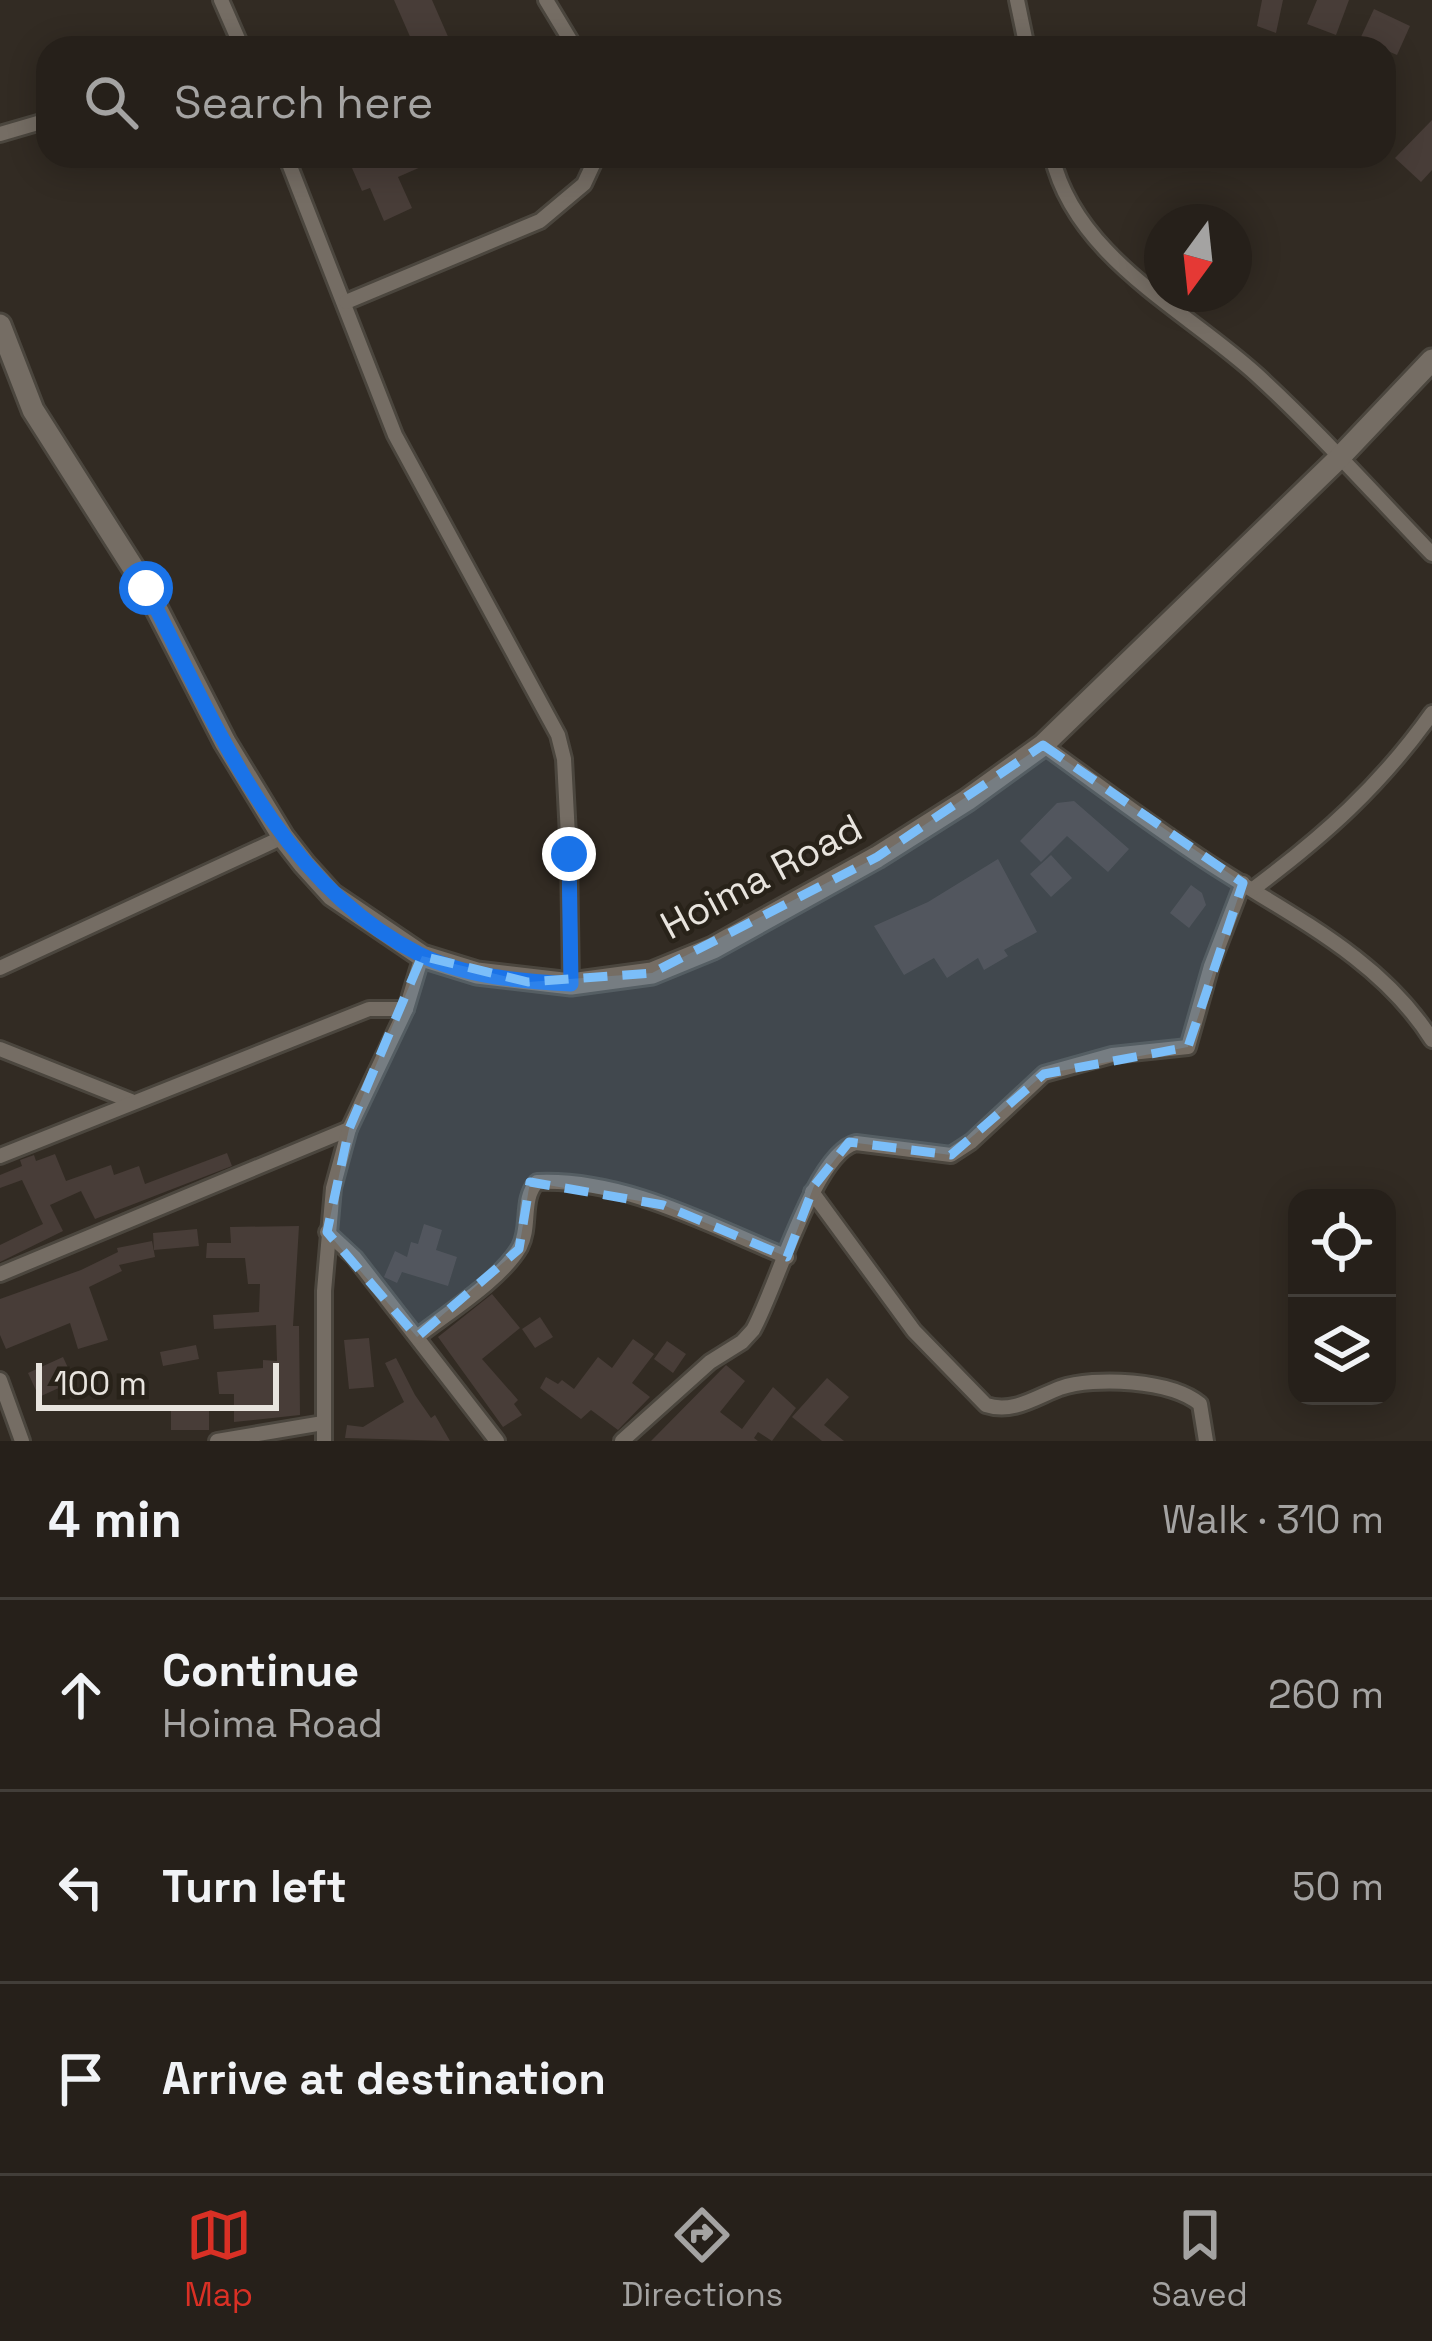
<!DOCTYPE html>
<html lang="en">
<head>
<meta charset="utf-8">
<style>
	:root { --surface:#26201a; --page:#322d27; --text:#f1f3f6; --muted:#a4a3a2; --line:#423e39; --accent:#d93025 }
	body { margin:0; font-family:"Space Grotesk",sans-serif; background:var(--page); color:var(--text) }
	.controls { position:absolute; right:36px; bottom:36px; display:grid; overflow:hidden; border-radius:24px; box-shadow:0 6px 30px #0003 }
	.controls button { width:108px; height:108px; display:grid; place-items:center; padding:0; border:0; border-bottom:3px solid var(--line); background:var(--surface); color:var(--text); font:60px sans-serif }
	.compass { position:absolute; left:1144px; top:204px; width:108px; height:108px; border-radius:50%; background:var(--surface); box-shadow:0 6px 30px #0003; rotate:195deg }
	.scale { position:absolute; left:36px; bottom:30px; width:243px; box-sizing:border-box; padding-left:12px; border:6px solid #e8e4de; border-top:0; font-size:33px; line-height:42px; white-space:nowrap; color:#e8e4de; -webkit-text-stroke:9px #282219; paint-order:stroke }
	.stop { position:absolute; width:36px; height:36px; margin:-27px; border:9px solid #1a73e8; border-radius:50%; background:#fff }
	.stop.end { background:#1a73e8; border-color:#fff; box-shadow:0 3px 12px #0008 }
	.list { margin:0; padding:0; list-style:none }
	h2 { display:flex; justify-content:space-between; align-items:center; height:156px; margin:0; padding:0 48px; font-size:51px }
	h2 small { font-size:39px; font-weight:400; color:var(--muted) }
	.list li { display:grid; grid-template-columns:78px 1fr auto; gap:36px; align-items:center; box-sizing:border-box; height:192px; padding:0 48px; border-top:3px solid var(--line) }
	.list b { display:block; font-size:45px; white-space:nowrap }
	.list p { margin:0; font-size:39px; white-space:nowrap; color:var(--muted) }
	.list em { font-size:39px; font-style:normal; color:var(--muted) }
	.icon { flex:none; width:66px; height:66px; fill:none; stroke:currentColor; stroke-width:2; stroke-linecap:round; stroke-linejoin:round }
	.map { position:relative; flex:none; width:1432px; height:1441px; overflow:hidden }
	.search { position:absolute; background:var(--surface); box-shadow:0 6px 30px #0003; left:36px; right:36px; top:36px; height:132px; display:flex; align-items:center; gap:30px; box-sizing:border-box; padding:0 42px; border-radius:36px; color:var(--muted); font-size:45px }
	.sheet { height:732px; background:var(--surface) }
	nav { display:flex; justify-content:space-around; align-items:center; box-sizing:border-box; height:168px; border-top:3px solid var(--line); background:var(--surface); font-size:33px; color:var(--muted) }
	nav a { display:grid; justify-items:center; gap:6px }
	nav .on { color:var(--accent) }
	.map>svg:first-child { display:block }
	.building { fill:#483d38 }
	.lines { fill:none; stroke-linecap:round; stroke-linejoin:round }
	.street-casing { stroke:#4b463e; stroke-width:20 }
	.secondary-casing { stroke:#4b463e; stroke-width:27 }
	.street { stroke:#756d64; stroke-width:14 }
	.secondary { stroke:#756d64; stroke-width:21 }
	.route { stroke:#1a73e8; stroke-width:15 }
	.marked { fill:#7bbef9; fill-opacity:0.2; stroke:#7bbef9; stroke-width:9; stroke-dasharray:24 15; stroke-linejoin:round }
	.labels { text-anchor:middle; stroke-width:9; stroke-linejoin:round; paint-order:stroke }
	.street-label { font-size:39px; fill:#e8e4de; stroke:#282219 }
</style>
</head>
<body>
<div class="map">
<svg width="1432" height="1441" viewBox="0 0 1432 1441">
	<rect width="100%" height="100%" fill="#322b23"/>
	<!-- building -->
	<g class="building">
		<polygon points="394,0 432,0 453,48 415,48"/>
		<polygon points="1262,0 1283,0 1276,33 1257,26"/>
		<polygon points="1317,0 1349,0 1336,35 1307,24"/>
		<polygon points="1374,9 1410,26 1397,55 1360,39"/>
		<polygon points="1432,120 1432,170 1421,182 1395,158"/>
		<polygon points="380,156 446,156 398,177 412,208 384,221 370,188 362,191 352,168"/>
		<polygon points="1074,801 1129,849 1108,872 1067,836 1041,862 1020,841 1057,803"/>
		<polygon points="1051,855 1072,878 1051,897 1030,874"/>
		<polygon points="998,859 1037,932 1004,950 1008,956 984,970 978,958 947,978 934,958 904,975 874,926 928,902"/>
		<polygon points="1191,885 1202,893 1206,905 1189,928 1170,913"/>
		<polygon points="227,1153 232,1166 95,1219 81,1191 50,1205 63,1231 0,1262 0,1245 43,1224 22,1180 0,1188 0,1175 22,1166 20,1160 34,1155 36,1161 55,1154 66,1181 111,1165 114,1175 139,1166 145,1184"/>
		<polygon points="424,1224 442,1230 436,1250 457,1257 448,1286 402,1272 397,1283 384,1277 395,1251 407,1257 411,1242 418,1244"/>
		<polygon points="299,1226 293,1326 299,1326 300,1415 234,1422 234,1394 219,1394 217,1372 263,1368 263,1360 277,1361 276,1325 214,1329 213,1315 259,1312 260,1284 248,1284 245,1258 206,1258 207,1243 231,1243 230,1227"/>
		<polygon points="197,1229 199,1246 154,1250 153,1233"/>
		<polygon points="152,1241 155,1257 119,1265 122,1271 89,1287 108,1340 78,1349 70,1323 6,1349 0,1335 0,1299 81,1270 118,1252 117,1248"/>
		<polygon points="492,1294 520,1328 482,1359 518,1400 514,1404 522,1415 503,1427 438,1337"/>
		<polygon points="540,1317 553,1337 535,1348 522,1329"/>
		<polygon points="369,1338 374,1387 349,1389 344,1340"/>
		<polygon points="633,1339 654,1354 632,1383 650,1397 618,1430 591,1410 581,1419 540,1388 546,1377 558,1384 562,1380 574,1389 598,1357 612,1368"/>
		<polygon points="667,1341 686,1354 673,1373 654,1359"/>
		<polygon points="196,1345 199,1359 163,1366 160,1352"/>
		<polygon points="63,1357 74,1381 39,1397 28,1373"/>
		<polygon points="396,1358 415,1395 431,1418 435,1415 450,1441 345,1438 347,1425 363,1427 404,1402 385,1363"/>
		<polygon points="726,1365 745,1381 720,1412 742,1429 773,1387 796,1408 772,1441 758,1432 754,1438 758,1441 651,1441"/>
		<polygon points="827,1378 849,1397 824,1425 844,1441 822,1441 792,1417"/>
		<rect x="171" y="1406" width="38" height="24"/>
	</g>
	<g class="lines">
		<defs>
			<g id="street">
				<polyline points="221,0 242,48"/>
				<polyline points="546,0 575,48"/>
				<polyline points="1017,0 1027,48"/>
				<polyline points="0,134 48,120"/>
				<polyline points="286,156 395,435 558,735 564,759 569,855 571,984"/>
				<path d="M 1052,156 C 1075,257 1186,310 1257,375 C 1318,431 1374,494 1432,554"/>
				<polyline points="346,302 540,221 584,184 597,156"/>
				<path d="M 1043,745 C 1093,781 1143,819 1194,853 C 1277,910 1376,951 1432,1040"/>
				<path d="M 1253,889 C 1324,836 1380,786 1432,713"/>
				<polyline points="0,968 283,837"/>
				<polyline points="0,1049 131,1101"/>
				<polyline points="0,1156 369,1009 406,1009"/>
				<path d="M 812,1192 L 914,1331 L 986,1405 C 1013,1414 1036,1397 1060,1388 C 1095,1376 1171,1380 1200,1404 L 1206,1441"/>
				<polyline points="327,1232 355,1258 497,1441"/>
				<polyline points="0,1274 349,1129"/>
				<path d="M 417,1337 C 447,1313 501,1280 520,1247 C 531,1226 521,1199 537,1182 C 624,1178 709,1225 787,1257"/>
				<polyline points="0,1380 22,1441"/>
				<polyline points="217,1441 323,1423"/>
				<polyline points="324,1441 324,1291 333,1188 349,1129 406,1009 422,956"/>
				<path d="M 622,1441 L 710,1362 L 742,1342 L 753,1330 C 776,1290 814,1153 856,1143 L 951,1155 L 971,1142 L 1044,1074 L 1112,1055 L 1188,1047 L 1211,966 L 1243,883"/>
			</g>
			<polyline id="secondary" points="0,325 33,410 146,588 225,742 283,837 304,864 332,895 422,956 477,973 571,984 652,973 713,948 877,857 967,800 1043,745 1339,458 1432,360"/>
		</defs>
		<!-- street casing -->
		<use href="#street" class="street-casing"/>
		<!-- secondary casing -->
		<use href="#secondary" class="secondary-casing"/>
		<!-- street -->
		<use href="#street" class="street"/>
		<!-- secondary -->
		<use href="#secondary" class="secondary"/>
	</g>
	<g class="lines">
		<!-- route -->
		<path class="route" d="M 146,588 C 215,723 277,882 419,954 C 465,977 521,981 571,984 L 569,854"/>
	</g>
	<!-- marked area -->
	<path class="marked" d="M 1043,745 L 1243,883 L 1188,1047 L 1044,1074 L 951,1155 L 849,1142 L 814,1186 L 787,1257 L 663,1205 L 530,1182 L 519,1249 L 417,1337 L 327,1232 L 349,1129 L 422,956 L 528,982 L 652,973 L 877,857 Z"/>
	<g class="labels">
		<!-- street labels -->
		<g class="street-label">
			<text transform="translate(761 876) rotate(-28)" y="14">Hoima Road</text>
		</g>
	</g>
</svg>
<div class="controls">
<button><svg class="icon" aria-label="locate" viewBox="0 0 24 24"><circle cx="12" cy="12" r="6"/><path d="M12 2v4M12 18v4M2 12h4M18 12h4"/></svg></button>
<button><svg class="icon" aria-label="layers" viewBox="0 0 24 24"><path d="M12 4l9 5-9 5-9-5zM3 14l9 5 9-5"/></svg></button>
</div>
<svg class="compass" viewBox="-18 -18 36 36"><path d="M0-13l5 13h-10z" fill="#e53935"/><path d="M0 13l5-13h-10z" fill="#a4a3a2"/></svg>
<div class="scale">100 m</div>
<div class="stop" style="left:146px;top:588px"></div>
<div class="stop end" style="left:569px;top:854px"></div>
<div class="search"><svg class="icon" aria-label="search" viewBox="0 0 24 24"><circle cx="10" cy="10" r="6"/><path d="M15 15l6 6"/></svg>Search here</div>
</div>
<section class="sheet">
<h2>4 min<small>Walk · 310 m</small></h2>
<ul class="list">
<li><svg class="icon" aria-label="ahead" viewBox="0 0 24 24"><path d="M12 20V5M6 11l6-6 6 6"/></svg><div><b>Continue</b><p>Hoima Road</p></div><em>260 m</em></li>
<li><svg class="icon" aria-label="left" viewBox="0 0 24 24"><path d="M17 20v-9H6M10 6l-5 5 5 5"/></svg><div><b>Turn left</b></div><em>50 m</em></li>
<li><svg class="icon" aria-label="arrive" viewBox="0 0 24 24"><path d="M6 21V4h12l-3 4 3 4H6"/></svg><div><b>Arrive at destination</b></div></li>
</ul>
</section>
<nav>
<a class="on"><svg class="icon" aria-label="map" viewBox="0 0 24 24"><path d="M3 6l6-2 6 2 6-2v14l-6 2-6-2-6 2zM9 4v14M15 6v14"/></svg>Map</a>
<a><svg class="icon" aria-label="directions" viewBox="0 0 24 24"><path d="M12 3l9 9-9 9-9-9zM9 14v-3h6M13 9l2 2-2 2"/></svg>Directions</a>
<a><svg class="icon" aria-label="saved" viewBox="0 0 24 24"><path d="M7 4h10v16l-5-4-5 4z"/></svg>Saved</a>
</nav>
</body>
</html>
